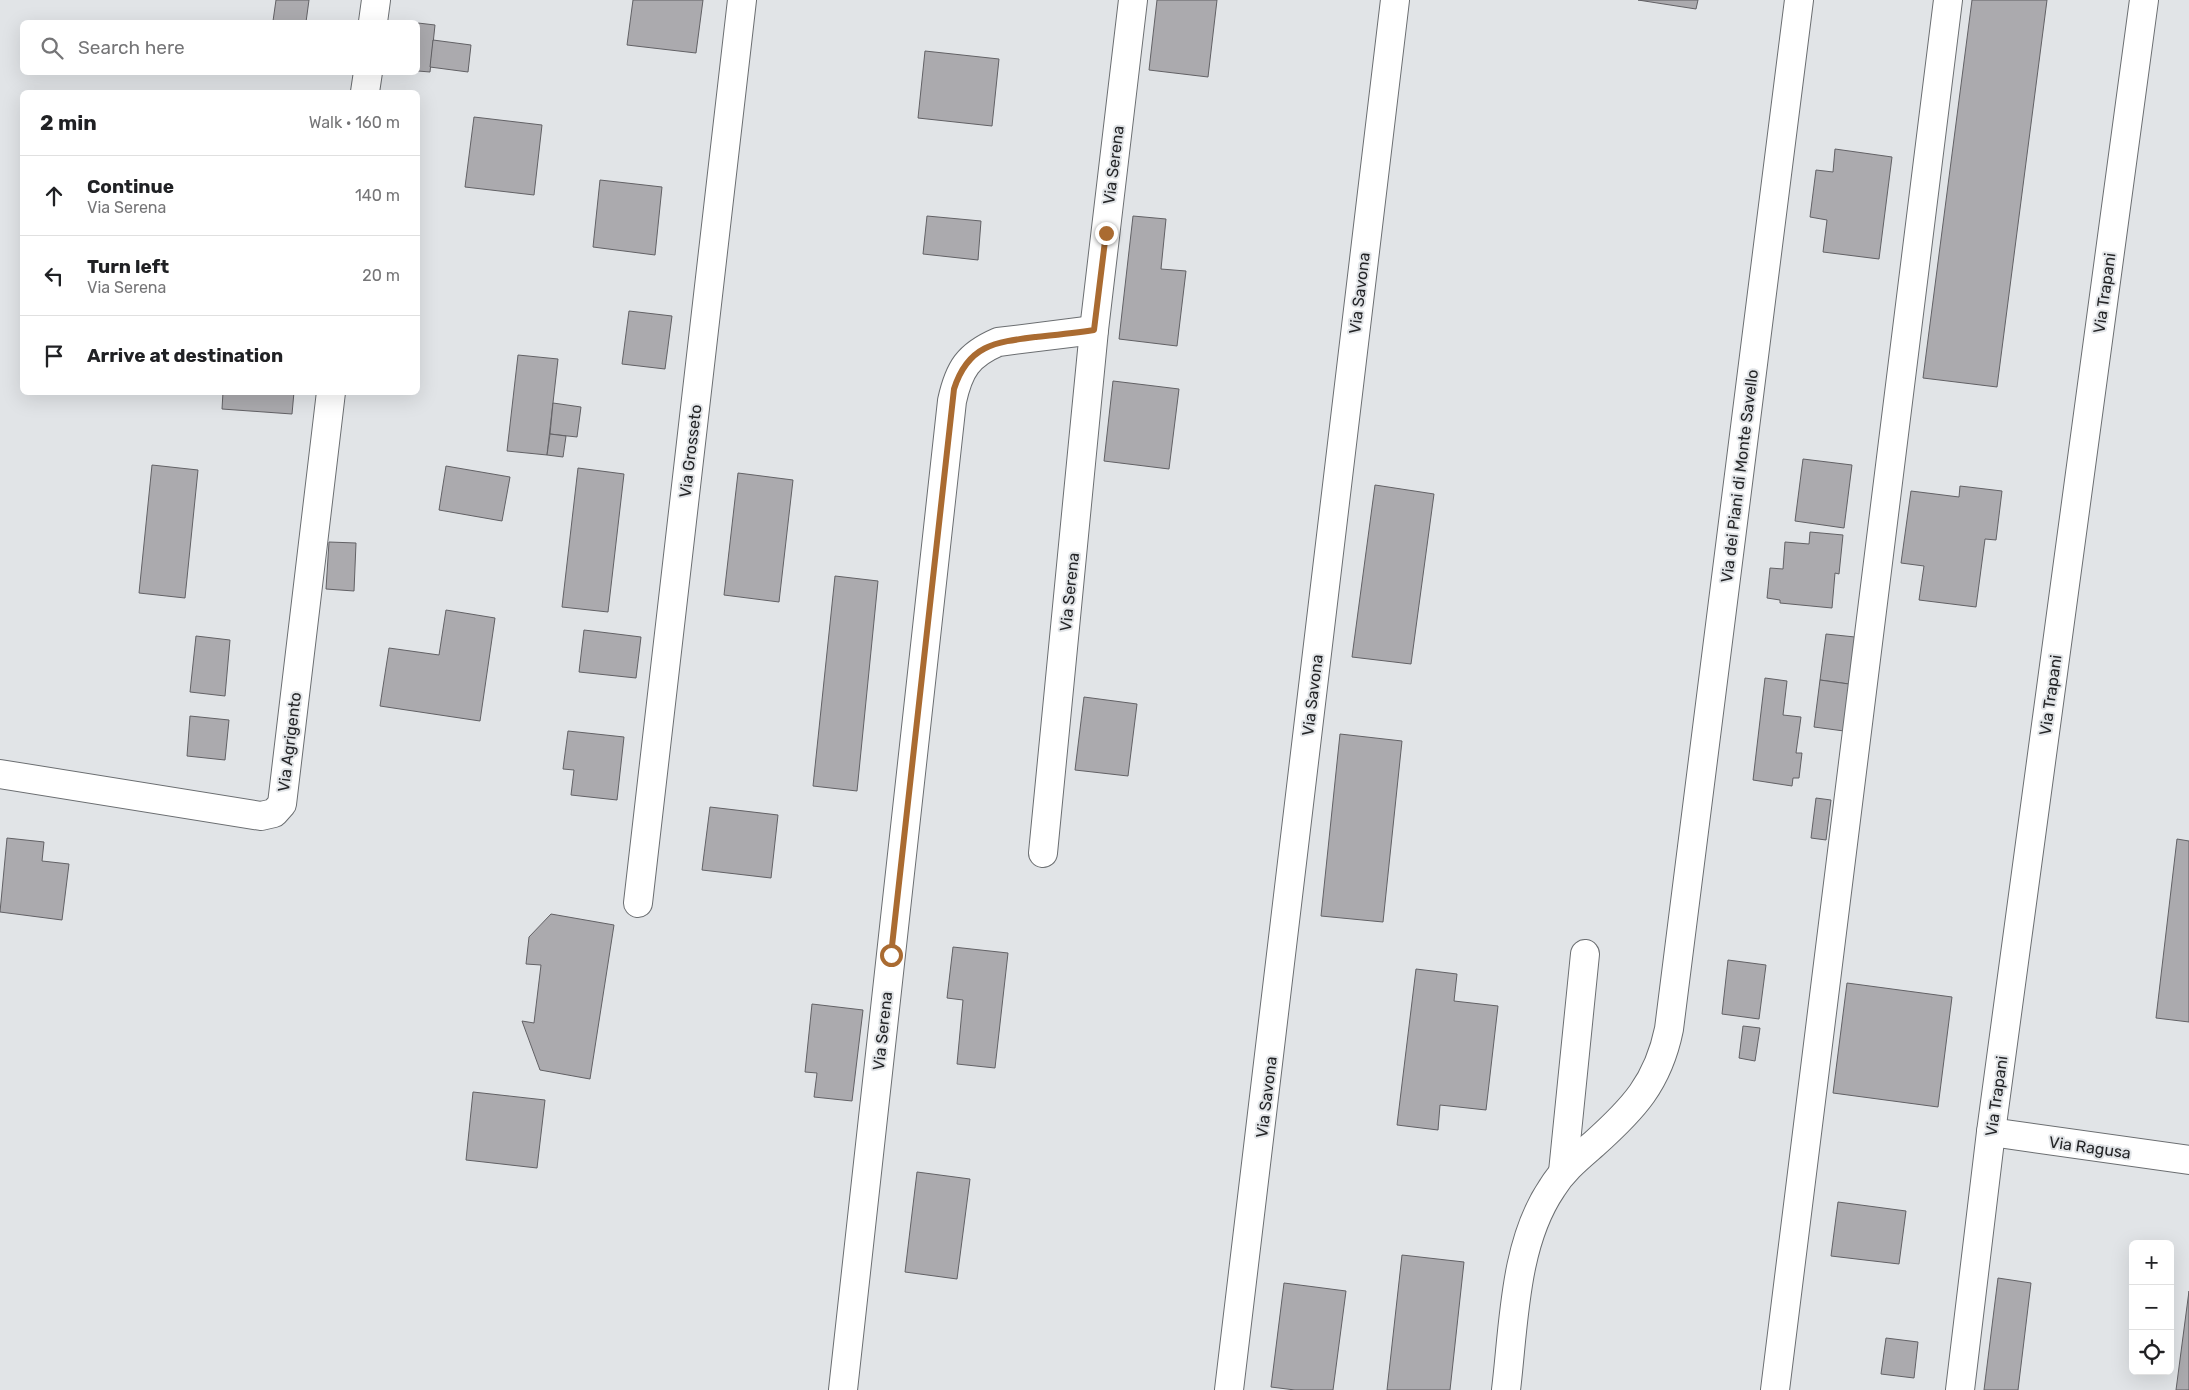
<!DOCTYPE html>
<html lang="en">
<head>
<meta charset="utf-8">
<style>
	:root { --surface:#fff; --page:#f6f6f6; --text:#202124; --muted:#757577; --line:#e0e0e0 }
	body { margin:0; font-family:Rubik,sans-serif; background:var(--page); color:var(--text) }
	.controls { position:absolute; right:15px; bottom:15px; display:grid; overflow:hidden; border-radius:8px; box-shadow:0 5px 20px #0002 }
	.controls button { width:45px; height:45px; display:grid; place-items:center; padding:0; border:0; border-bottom:1px solid var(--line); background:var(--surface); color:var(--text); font:25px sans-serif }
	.stop { position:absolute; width:15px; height:15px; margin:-11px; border:4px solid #aa6b31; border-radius:50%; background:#fff }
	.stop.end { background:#aa6b31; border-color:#fff; box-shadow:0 1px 5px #0008 }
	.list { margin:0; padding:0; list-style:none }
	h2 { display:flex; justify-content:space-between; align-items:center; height:65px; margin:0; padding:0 20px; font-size:21px }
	h2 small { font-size:16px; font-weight:400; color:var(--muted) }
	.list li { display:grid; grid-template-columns:32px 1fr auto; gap:15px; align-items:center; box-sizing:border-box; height:80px; padding:0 20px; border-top:1px solid var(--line) }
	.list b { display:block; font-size:19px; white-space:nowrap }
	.list p { margin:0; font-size:16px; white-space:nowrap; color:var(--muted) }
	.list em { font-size:16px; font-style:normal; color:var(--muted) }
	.icon { flex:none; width:28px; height:28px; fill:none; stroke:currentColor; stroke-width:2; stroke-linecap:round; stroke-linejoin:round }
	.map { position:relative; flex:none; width:2189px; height:1390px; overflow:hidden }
	.search { position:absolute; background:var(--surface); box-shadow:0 5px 20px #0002; left:20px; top:20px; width:400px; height:55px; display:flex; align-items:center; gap:12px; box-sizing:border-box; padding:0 18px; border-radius:8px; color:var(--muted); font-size:19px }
	.panel { position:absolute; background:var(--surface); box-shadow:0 5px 20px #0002; left:20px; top:90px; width:400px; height:305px; border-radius:8px }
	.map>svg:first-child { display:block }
	.building { fill:#abaaae; stroke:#626165 }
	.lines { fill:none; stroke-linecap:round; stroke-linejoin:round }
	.minor-casing { stroke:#6b6e71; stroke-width:30 }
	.minor { stroke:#fff; stroke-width:28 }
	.route { stroke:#aa6b31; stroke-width:6 }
	.labels { text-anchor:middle; stroke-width:4; stroke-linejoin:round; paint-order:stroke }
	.street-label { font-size:16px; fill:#242527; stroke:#e1e4e7 }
</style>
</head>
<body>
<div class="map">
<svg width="2189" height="1390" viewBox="0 0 2189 1390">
	<rect width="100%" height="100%" fill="#e1e4e7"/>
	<!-- building -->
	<g class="building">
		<polygon points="276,0 309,0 306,22 273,21"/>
		<polygon points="633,0 703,0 696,53 627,45"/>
		<polygon points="1157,0 1217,0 1208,77 1149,70"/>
		<polygon points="1638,0 1698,0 1696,9"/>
		<polygon points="1972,0 2047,0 1997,387 1923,378"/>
		<polygon points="418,23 435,25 430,72 418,71"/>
		<polygon points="433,40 471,45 468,72 430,67"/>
		<polygon points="925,51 999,59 992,126 918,118"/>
		<polygon points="474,117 542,125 534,195 465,187"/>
		<polygon points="1835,149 1892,157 1879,259 1823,252 1827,220 1810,217 1816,170 1833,172"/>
		<polygon points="600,180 662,187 655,255 593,247"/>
		<polygon points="927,216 981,221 978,260 923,254"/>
		<polygon points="1133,216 1166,219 1161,269 1186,271 1177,346 1119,339"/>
		<polygon points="629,311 672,316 665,369 622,364"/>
		<polygon points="518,355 558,359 547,455 507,451"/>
		<polygon points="1113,381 1179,389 1169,469 1104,461"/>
		<polygon points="223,392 294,392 292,414 222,409"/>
		<polygon points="553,403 581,407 577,437 550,434"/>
		<polygon points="550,434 566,436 563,457 547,455"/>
		<polygon points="1803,459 1852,465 1844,528 1795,521"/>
		<polygon points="152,465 198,470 185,598 139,593"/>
		<polygon points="446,466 510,477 502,521 439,510"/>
		<polygon points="578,468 624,474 608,612 562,607"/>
		<polygon points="738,473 793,480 779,602 724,595"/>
		<polygon points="1375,485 1434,494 1411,664 1352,657"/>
		<polygon points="1960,486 2002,491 1996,540 1985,539 1976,607 1919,600 1924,566 1901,563 1911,491 1959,497"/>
		<polygon points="1810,532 1843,535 1839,574 1835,573 1832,608 1780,603 1780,600 1767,598 1770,568 1783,569 1785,542 1809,544"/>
		<polygon points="329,542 356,543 354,591 326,589"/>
		<polygon points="835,576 878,581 857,791 813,786"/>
		<polygon points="446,610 495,618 480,721 380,706 389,648 439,655"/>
		<polygon points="584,630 641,637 636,678 579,672"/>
		<polygon points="1826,634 1855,637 1849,684 1820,680"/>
		<polygon points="196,636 230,640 225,696 190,692"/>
		<polygon points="1765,678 1787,681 1783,715 1801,717 1796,753 1802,753 1799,778 1793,778 1792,786 1753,780"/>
		<polygon points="1820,680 1849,684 1844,731 1814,727"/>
		<polygon points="1084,697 1137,704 1128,776 1075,770"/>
		<polygon points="190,716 229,720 225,760 187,756"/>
		<polygon points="568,731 624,737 617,800 571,795 574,770 563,769"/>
		<polygon points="1340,734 1402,741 1383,922 1321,916"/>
		<polygon points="1816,798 1831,800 1826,840 1811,838"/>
		<polygon points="710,807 778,815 771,878 702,870"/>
		<polygon points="7,838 44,842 42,861 69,864 62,920 0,912"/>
		<polygon points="2177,839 2189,841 2189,1022 2156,1018"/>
		<polygon points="551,914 614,925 590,1079 540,1070 522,1021 534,1023 541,965 526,964 529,937"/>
		<polygon points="953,947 1008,953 995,1068 957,1064 963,1000 947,998"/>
		<polygon points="1728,960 1766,965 1759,1019 1722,1014"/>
		<polygon points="1416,969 1457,974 1454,1001 1498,1006 1486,1110 1440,1105 1438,1130 1397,1125"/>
		<polygon points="1847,983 1952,997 1938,1107 1833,1093"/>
		<polygon points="812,1004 863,1010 852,1101 814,1097 817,1073 805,1072"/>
		<polygon points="1743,1026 1760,1028 1755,1061 1739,1058"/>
		<polygon points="473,1092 545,1100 537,1168 466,1160"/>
		<polygon points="917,1172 970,1179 957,1279 905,1272"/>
		<polygon points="1838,1202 1906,1211 1899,1264 1831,1256"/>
		<polygon points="1402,1255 1464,1262 1450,1390 1387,1390"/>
		<polygon points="1998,1278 2031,1283 2018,1390 1984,1390"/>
		<polygon points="1284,1283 1346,1291 1333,1390 1295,1390 1271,1387"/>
		<polygon points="2189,1291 2189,1390 2176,1390"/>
		<polygon points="1886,1338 1918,1342 1914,1378 1881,1374"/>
	</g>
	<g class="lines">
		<defs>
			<g id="minor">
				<polyline points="373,22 376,0"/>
				<polyline points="365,92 368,72"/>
				<polyline points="0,774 261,816 274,813 282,804 331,392"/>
				<polyline points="1043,853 1094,330 1133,0"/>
				<polyline points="638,903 742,0"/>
				<polyline points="1991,1132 2189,1160"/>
				<polyline points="1563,1172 1585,954"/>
				<path d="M 843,1390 L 952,401 C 959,369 968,355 998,342 L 1094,330"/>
				<polyline points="1229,1390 1395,0"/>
				<path d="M 1506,1390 C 1514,1324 1514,1244 1552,1188 C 1563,1170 1578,1158 1594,1144 C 1633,1109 1658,1083 1669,1029 L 1799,0"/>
				<polyline points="1775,1390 1948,0"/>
				<polyline points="1960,1390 1991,1132 2144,0"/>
			</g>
		</defs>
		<!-- minor casing -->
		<use href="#minor" class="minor-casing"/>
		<!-- minor -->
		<use href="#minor" class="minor"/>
	</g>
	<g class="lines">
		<!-- route -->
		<path class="route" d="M 891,955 L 954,389 C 968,345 995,342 1036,337 C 1055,335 1075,333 1094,330 L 1106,233"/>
	</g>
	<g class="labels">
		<!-- street labels -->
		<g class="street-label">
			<text transform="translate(1113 165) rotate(-83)" y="6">Via Serena</text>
			<text transform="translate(1359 293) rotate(-83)" y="6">Via Savona</text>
			<text transform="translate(2104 293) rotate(-82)" y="6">Via Trapani</text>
			<text transform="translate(690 451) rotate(-83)" y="6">Via Grosseto</text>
			<text transform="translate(1739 476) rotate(-83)" y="6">Via dei Piani di Monte Savello</text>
			<text transform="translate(1069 592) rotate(-84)" y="6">Via Serena</text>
			<text transform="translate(1312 695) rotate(-83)" y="6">Via Savona</text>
			<text transform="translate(2050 695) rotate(-82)" y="6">Via Trapani</text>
			<text transform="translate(289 742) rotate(-83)" y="6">Via Agrigento</text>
			<text transform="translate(882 1031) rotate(-84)" y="6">Via Serena</text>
			<text transform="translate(1996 1096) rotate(-82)" y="6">Via Trapani</text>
			<text transform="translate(1266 1097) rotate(-83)" y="6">Via Savona</text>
			<text transform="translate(2090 1147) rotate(8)" y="6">Via Ragusa</text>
		</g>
	</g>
</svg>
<div class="controls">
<button>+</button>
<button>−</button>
<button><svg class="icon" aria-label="locate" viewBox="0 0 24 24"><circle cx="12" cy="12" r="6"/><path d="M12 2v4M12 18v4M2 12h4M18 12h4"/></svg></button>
</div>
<div class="stop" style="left:891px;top:955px"></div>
<div class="stop end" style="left:1106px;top:233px"></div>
<div class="search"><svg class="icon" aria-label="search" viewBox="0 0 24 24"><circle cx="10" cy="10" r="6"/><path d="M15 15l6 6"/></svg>Search here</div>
<section class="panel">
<h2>2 min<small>Walk · 160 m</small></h2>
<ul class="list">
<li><svg class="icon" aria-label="ahead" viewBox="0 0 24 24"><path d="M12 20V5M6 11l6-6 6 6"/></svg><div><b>Continue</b><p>Via Serena</p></div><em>140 m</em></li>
<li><svg class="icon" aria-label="left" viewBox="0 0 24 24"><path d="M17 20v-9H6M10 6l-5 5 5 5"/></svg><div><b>Turn left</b><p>Via Serena</p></div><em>20 m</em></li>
<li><svg class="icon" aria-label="arrive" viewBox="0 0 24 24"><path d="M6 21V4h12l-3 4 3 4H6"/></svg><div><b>Arrive at destination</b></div></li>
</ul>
</section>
</div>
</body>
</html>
